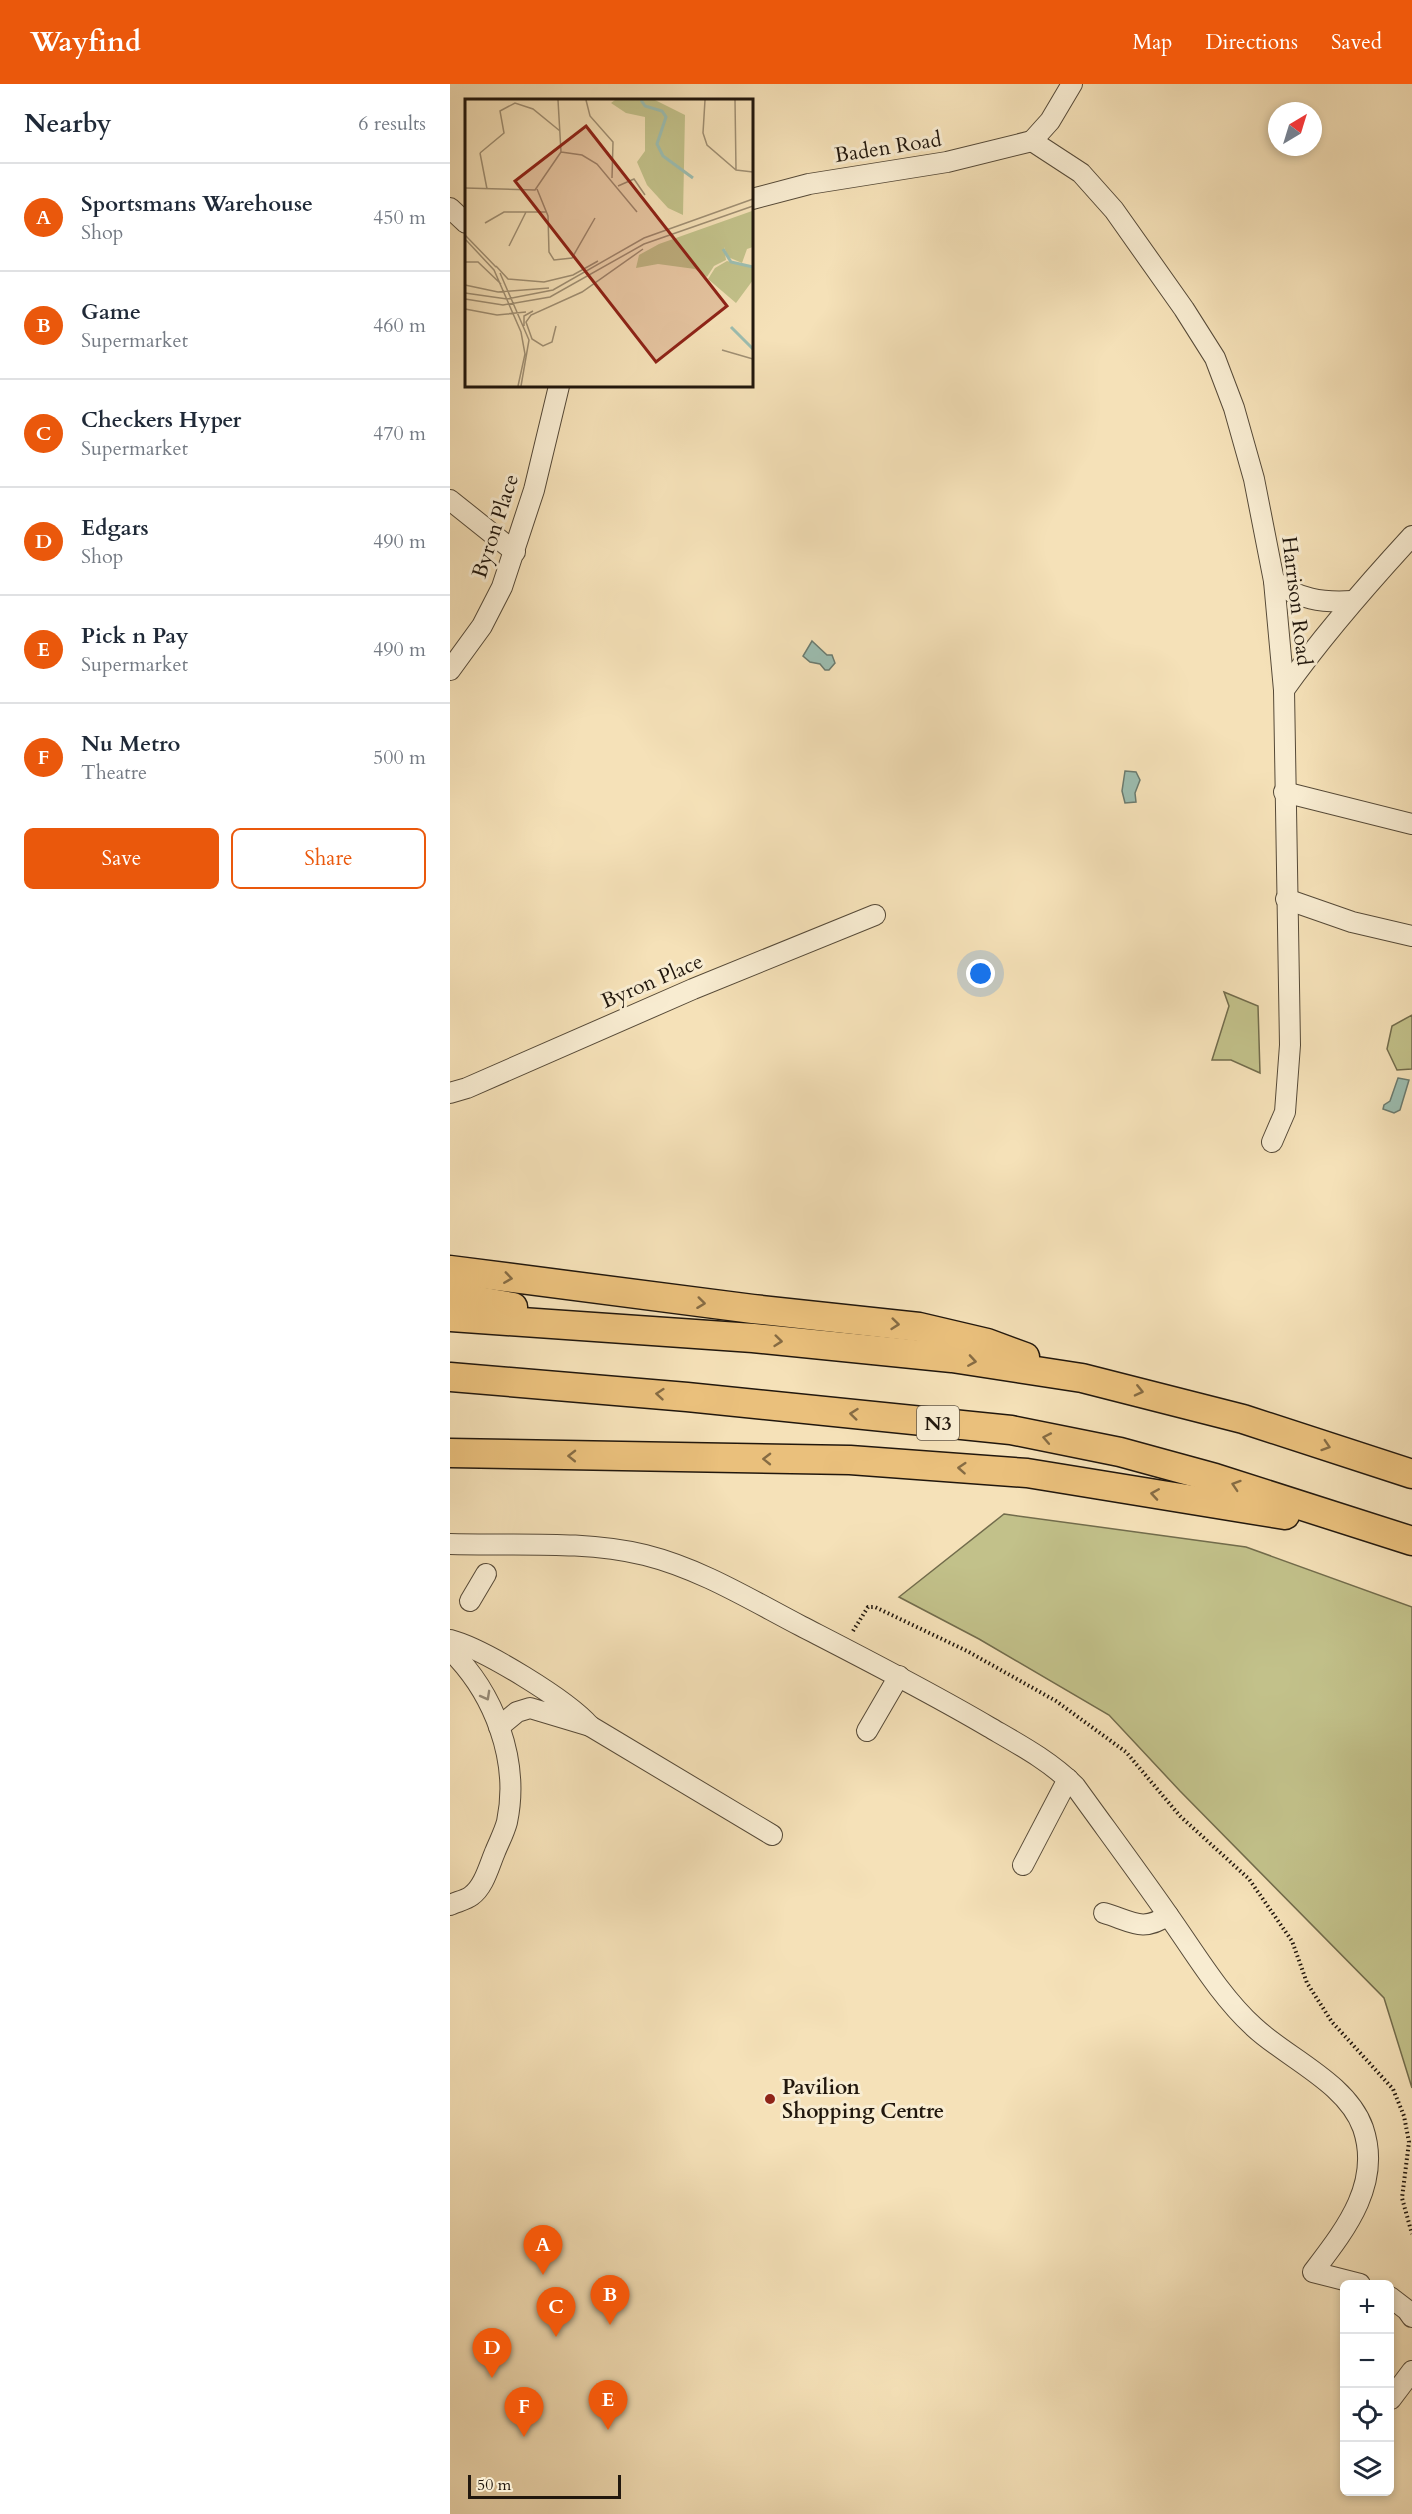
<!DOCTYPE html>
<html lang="en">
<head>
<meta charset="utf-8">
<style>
	:root { --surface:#fff; --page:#f6f6f7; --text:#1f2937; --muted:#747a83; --line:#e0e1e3; --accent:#ea580c }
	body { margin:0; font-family:Cardo,serif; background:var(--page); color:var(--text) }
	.controls { position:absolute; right:18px; bottom:18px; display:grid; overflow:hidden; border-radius:9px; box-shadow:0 3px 9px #0003 }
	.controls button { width:54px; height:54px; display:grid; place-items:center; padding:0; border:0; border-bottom:2px solid var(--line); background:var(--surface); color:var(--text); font:30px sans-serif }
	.compass { position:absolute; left:818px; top:18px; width:54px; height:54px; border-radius:50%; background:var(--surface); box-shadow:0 3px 9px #0003; rotate:38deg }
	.scale { position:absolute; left:18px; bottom:15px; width:153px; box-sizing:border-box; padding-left:6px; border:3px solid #21170d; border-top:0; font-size:16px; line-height:21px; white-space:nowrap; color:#21170d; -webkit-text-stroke:4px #f8ecd1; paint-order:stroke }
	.you { position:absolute; left:531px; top:890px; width:21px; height:21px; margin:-15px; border:4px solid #fff; border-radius:50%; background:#1a73e8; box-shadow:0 0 0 9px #1a73e833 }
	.badge { display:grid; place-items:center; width:39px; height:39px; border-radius:50%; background:var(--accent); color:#fff; font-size:20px; font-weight:700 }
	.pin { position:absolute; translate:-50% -50px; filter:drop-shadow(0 2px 3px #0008) }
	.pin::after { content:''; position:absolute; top:32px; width:21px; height:18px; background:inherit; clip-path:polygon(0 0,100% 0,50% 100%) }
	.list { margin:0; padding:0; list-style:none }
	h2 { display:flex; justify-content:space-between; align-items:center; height:78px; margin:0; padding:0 24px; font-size:26px }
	h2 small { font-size:20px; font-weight:400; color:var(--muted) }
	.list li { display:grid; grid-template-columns:39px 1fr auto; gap:18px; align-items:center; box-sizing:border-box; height:108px; padding:0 24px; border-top:2px solid var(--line) }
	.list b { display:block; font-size:22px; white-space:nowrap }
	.list p { margin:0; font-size:20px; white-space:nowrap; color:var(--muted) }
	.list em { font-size:20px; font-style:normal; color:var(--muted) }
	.actions { display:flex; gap:12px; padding:18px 24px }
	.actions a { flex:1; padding:14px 0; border:2px solid var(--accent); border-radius:9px; text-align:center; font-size:21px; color:var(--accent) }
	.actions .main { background:var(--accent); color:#fff }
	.icon { flex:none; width:33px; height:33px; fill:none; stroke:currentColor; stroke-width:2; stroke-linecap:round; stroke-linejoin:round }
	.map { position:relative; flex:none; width:962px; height:2430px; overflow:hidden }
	header { display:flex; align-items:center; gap:36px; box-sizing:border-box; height:84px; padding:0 30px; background:var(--accent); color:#fff }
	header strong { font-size:28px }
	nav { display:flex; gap:33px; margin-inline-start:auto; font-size:21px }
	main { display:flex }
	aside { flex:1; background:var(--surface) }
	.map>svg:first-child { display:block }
	.green { fill:#c2c18a; stroke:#726c4c; stroke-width:1.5 }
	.water { fill:#9cbdb0; stroke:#6b7b6f; stroke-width:1.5 }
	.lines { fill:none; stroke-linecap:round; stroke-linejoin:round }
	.minor-casing { stroke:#564a38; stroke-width:22 }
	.highway-casing { stroke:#21170d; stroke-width:31 }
	.path { stroke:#21170d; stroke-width:4; stroke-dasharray:1.5 3; stroke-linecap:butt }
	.minor { stroke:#f8ecd1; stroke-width:20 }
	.highway { stroke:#eac07c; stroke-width:28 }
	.oneway { stroke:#866c44 }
	.oneway2 { stroke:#978c79 }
	.poi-dot { fill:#8f2418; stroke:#f8ecd1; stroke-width:2 }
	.labels { text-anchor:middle; stroke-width:6; stroke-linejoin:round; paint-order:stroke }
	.shield { fill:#f8ecd1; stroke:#625748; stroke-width:1.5 }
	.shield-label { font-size:20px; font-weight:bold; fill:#21170d }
	.street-label { font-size:21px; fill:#21170d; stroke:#f8ecd1 }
	.poi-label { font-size:21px; font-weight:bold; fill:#21170d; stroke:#f8ecd1; text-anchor:start }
	.inset-river { fill:none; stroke:#9cbdb0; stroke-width:3 }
	.inset-road { fill:none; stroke:#a09074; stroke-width:1.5 }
	.view { fill:#8f2418; fill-opacity:0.15; stroke:#8f2418; stroke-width:3 }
	.inset-edge { fill:none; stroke:#21170d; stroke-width:3 }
</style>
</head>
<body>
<header>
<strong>Wayfind</strong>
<nav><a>Map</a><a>Directions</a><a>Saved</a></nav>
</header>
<main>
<aside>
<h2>Nearby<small>6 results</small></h2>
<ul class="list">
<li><span class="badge">A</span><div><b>Sportsmans Warehouse</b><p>Shop</p></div><em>450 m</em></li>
<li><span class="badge">B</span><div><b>Game</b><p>Supermarket</p></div><em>460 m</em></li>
<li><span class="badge">C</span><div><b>Checkers Hyper</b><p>Supermarket</p></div><em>470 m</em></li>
<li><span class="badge">D</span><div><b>Edgars</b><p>Shop</p></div><em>490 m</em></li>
<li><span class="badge">E</span><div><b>Pick n Pay</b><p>Supermarket</p></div><em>490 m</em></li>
<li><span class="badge">F</span><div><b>Nu Metro</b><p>Theatre</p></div><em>500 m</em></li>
</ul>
<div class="actions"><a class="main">Save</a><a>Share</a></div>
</aside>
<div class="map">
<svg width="962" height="2430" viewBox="0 0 962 2430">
	<rect width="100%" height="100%" fill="#f5e1b8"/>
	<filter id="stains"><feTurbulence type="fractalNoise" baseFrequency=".00333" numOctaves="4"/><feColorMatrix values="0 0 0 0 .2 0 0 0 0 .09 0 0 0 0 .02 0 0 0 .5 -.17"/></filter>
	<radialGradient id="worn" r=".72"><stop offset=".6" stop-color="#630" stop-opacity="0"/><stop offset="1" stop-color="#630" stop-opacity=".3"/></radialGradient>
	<!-- green -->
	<g class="green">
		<polygon points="774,908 808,922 810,989 781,976 762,976 779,922"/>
		<polygon points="962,931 962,985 947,986 937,965 942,942"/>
		<polygon points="554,1430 796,1463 962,1523 962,2004 934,1914 730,1707 659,1631 529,1555 449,1513"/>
	</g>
	<!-- water -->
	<g class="water">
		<polygon points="362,557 377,571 382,571 385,579 379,586 375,586 370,580 360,578 353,572"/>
		<polygon points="675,687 686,688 690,696 685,709 686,718 675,719 672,707"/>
		<polygon points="948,994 959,996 950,1026 944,1029 933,1025 934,1021 940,1017"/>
	</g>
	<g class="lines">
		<defs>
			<g id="minor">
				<polyline points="582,57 631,89 664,126 734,225 765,274 784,324 804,395 824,497 834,606 840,961 835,1028 822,1058"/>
				<polyline points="582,57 600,37 622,0"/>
				<polyline points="302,115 359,100 497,78 582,57"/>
				<polyline points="0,124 16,139"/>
				<polyline points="0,416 65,468"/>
				<path d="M 824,497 C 848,515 872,519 902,517"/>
				<polyline points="0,586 32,542 52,503 84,406 109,302"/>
				<path d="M 834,606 C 873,551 916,502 962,452"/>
				<polyline points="834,708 962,740"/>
				<polyline points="836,815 902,838 962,852"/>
				<polyline points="0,1009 17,1004 243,905 425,831"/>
				<path d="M 0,1460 C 64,1462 132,1456 195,1471 C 251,1485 301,1516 351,1542 C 415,1575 478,1607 539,1643 C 570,1661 600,1677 625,1702 C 656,1745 688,1788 718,1831 C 745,1869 770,1912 804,1943 C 837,1974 897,1999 913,2044 C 932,2100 895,2146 863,2188 L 910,2200"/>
				<polyline points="20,1517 36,1490"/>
				<path d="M 0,1556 C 34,1565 117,1616 140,1642 L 80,1624 L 67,1628 L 49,1643"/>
				<path d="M 0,1566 C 44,1609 70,1676 57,1738 C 54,1749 49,1758 45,1768 C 39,1782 34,1803 21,1812 C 16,1816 6,1818 0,1821"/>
				<polyline points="140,1642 322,1751"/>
				<polyline points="417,1647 449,1592"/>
				<polyline points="573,1781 618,1695"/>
				<path d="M 654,1829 C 681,1837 693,1849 718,1831"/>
				<polyline points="940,2213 957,2226 962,2233"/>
				<polyline points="941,2315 962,2287"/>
			</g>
			<g id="highway">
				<polyline points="0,1186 303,1225 469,1243 537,1259 575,1273"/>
				<polyline points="0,1212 63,1223"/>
				<polyline points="0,1233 303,1254 502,1274 632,1294 793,1335 962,1390"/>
				<polyline points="0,1293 237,1313 561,1346 670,1368 765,1394 962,1457"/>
				<polyline points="0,1369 400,1376 577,1389 835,1431"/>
			</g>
		</defs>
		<!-- minor casing -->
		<use href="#minor" class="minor-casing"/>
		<!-- highway casing -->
		<use href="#highway" class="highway-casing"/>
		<!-- path -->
		<polyline class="path" points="403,1547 418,1523 425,1523 517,1567 606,1617 676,1668 730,1732 799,1795 842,1857 857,1899 882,1938 943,2005 954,2032 959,2058 952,2114 962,2150"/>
		<!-- minor -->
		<use href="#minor" class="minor"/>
		<!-- highway -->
		<use href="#highway" class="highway"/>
	</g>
	<!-- one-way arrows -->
	<defs><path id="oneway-chevron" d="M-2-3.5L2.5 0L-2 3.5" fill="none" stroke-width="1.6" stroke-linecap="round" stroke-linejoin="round" transform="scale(1.5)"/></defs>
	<g class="oneway">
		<use href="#oneway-chevron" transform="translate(58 1194) rotate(8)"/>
		<use href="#oneway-chevron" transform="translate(251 1219) rotate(7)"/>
		<use href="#oneway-chevron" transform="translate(445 1240) rotate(6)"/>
		<use href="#oneway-chevron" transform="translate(328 1257) rotate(6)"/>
		<use href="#oneway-chevron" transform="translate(522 1277) rotate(9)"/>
		<use href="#oneway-chevron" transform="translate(689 1307) rotate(13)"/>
		<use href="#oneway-chevron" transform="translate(210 1310) rotate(-175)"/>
		<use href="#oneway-chevron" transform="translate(404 1330) rotate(-174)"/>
		<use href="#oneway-chevron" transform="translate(597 1354) rotate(-169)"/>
		<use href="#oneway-chevron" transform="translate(876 1362) rotate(18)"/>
		<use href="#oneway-chevron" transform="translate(122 1372) rotate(-179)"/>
		<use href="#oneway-chevron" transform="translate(317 1375) rotate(-179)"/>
		<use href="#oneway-chevron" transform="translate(512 1384) rotate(-176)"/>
		<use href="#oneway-chevron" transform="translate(786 1401) rotate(-162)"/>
		<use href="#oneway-chevron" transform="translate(705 1410) rotate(-171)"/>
	</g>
	<use class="oneway2" href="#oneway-chevron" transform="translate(36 1612) rotate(61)"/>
	<!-- markers -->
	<circle class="poi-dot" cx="320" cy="2015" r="6"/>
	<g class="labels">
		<!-- shield labels -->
		<rect class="shield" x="467" y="1322" width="42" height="34" rx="4.5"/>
		<g class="shield-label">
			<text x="488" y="1346">N3</text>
		</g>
		<!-- street labels -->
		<g class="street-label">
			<text transform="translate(438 63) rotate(-9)" y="7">Baden Road</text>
			<text transform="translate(45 442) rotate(-72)" y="7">Byron Place</text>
			<text transform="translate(847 517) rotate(83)" y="7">Harrison Road</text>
			<text transform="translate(202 897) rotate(-23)" y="7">Byron Place</text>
		</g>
		<!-- poi labels -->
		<g class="poi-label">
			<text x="332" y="2010">Pavilion<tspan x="332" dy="24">Shopping Centre</tspan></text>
		</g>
	</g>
	<!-- overview -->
	<g transform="translate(15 15)">
		<rect width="288" height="288" fill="#f5e1b8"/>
		<path d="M 150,1 L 190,1 L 220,16 L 218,116 L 203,109 L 182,86 L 172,63 L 180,52 L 180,18 L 161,14 L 146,4 ZM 287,112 L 288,148 L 282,150 L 277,164 L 263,158 L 259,148 L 261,161 L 249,167 L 242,178 L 230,170 L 193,165 L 171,169 L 174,156 L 194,145 ZM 262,162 L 288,169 L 288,181 L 271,204 L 243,180 L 250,169 Z" fill="#c2c18a"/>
		<path class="inset-river" d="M 176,1 L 180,7 L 197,12 L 201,18 L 192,45 L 198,57 L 228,79M 258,150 L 266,163 L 288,168M 266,228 L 288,250"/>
		<path class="inset-road" d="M 93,1 L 96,53M 121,1 L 125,17 L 148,43 L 147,79M 240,1 L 238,34 L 242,46 L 271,71 L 288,73M 270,1 L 271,71M 96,53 L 117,56 L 132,65 L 172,113M 15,54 L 39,34 L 35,12 L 50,4 L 68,10 L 95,32M 15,54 L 22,90M 153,87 L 169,80 L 180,96M 0,89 L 70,91 L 96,53M 72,90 L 83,117 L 84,153 L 89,161 L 107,159 L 130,119M 20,124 L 39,113 L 82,113M 0,136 L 31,168M 1,141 L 29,171 L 56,233 L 60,255 L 53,287M 44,147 L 61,113M 0,163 L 13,163 L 36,185M 31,167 L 43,180 L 79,183 L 108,176 L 133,162M 35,174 L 64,241 L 56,287M 0,186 L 33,193 L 84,189M 0,194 L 42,200 L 88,191 L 179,139 L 288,100M 0,200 L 38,206 L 85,198 L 179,145 L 288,107M 0,210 L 32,216 L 61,213M 59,227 L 59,217 L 68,212M 91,227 L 87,243 L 78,247 L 67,240 L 61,223 L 66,216 L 117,193 L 178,150M 257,251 L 288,260"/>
		<path class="view" d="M 121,27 L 262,207 L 191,263 L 50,82 Z"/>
		<rect width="288" height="288" class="inset-edge"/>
	</g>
	<rect width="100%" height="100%" filter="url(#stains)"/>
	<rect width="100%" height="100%" fill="url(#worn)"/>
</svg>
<div class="controls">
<button>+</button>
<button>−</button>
<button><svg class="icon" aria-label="locate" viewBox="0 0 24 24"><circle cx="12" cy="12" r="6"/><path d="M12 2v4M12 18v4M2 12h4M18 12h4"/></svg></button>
<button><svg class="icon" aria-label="layers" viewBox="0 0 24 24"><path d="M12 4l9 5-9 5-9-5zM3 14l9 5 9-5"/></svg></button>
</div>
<svg class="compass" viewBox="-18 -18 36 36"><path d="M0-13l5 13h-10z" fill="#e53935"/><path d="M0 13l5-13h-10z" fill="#747a83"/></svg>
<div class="scale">50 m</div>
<div class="you"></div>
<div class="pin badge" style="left:93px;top:2191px">A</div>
<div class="pin badge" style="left:160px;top:2241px">B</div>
<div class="pin badge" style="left:106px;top:2253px">C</div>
<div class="pin badge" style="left:42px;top:2294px">D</div>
<div class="pin badge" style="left:158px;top:2346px">E</div>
<div class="pin badge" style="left:74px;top:2353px">F</div>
</div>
</main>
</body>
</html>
